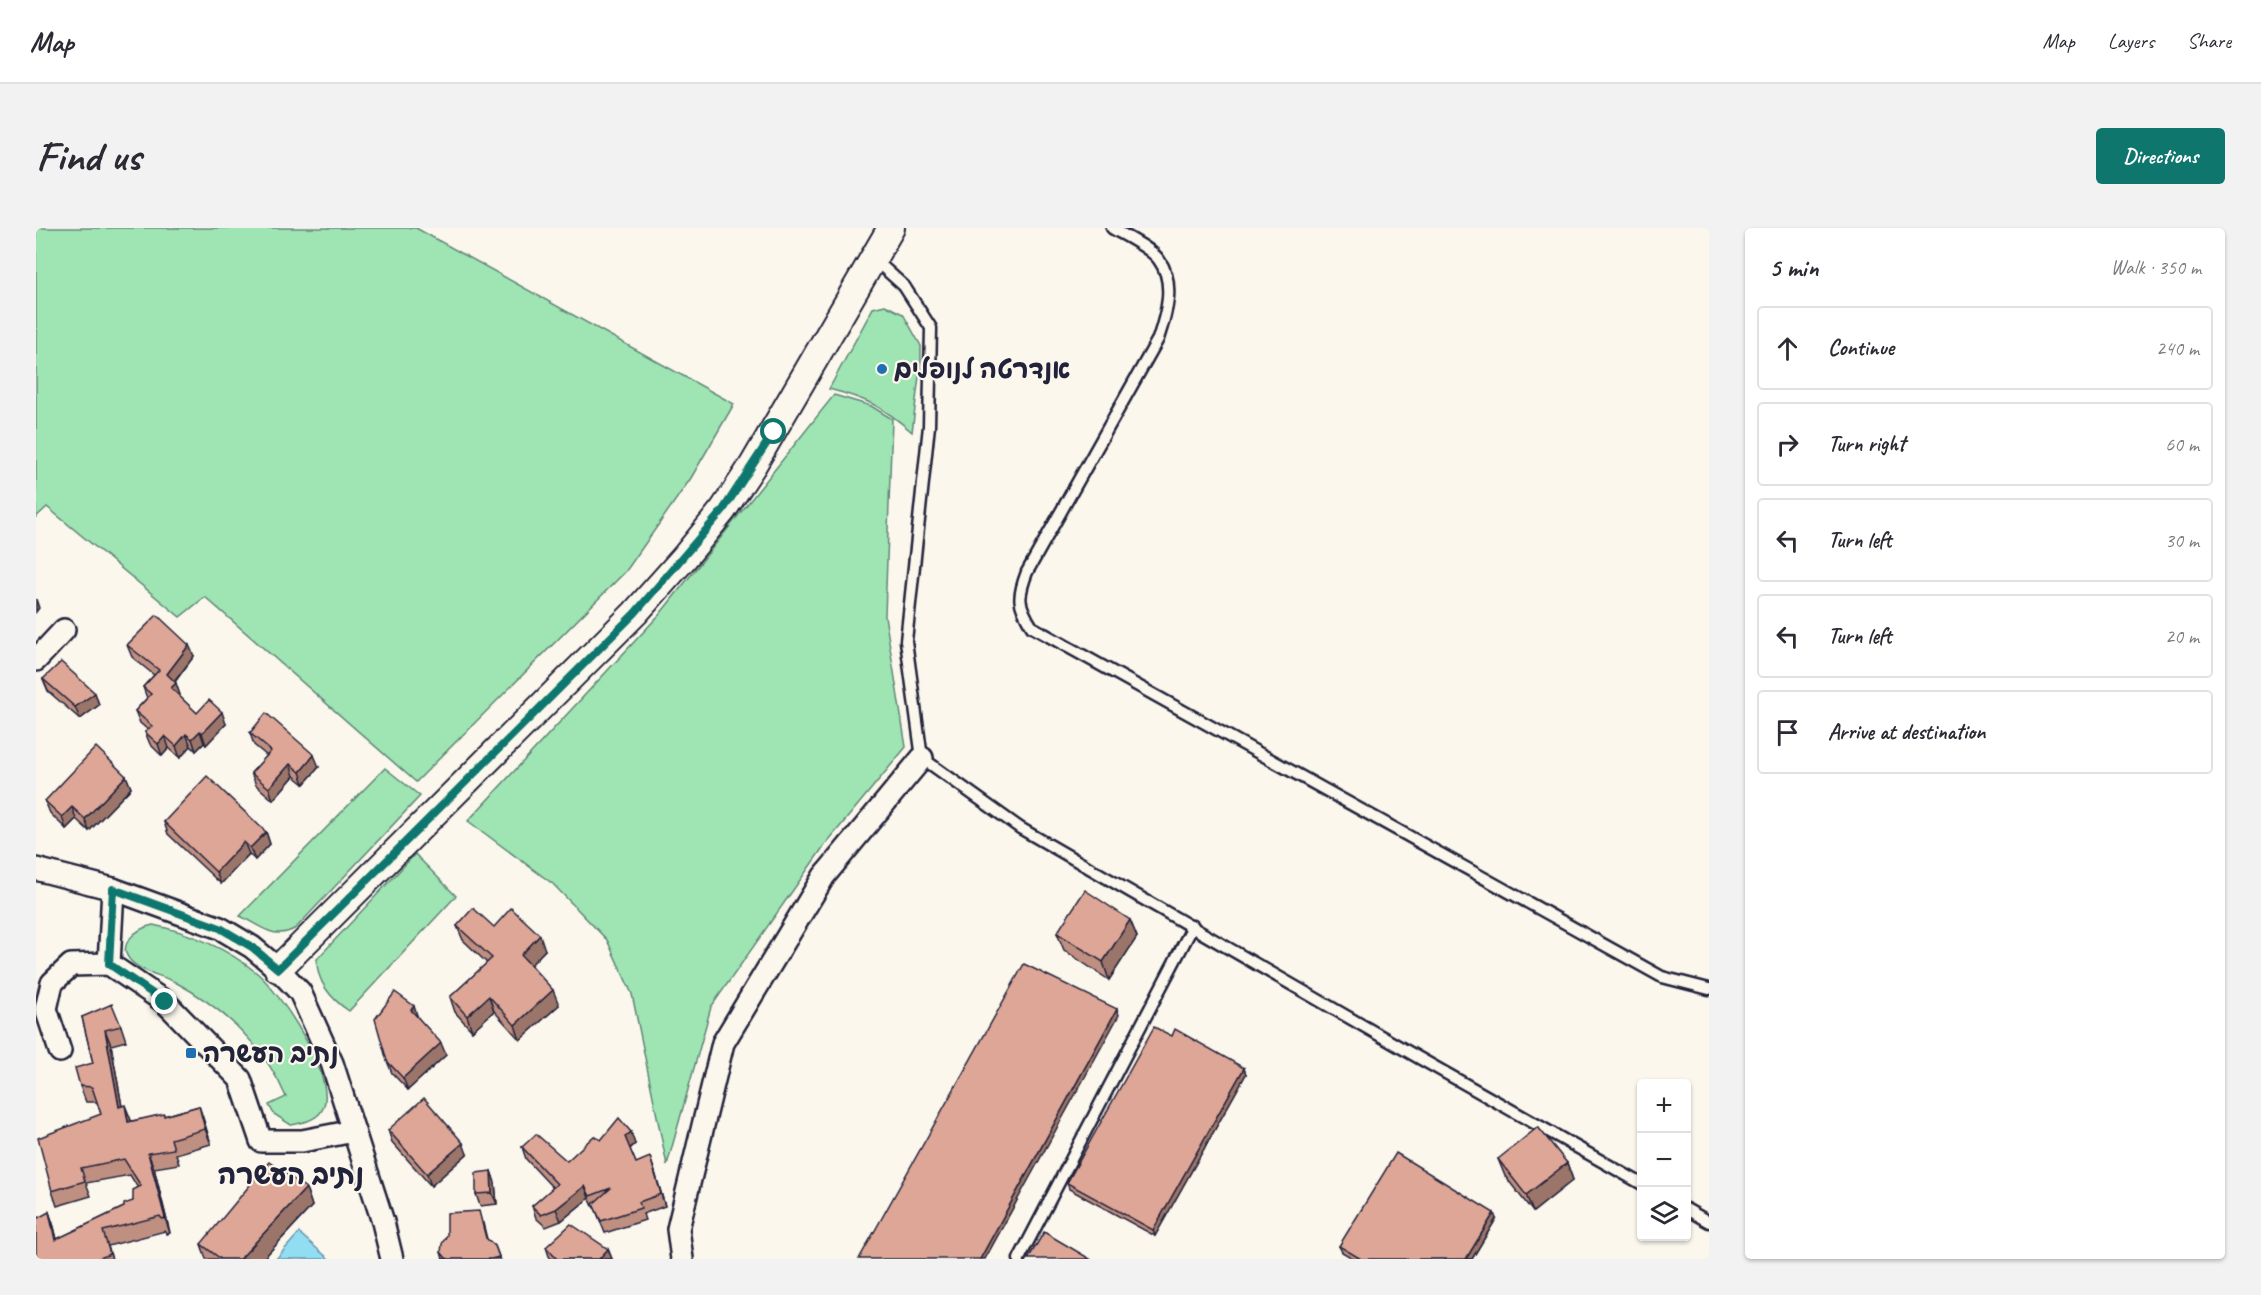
<!DOCTYPE html>
<html lang="en">
<head>
<meta charset="utf-8">
<style>
	:root { --surface:#fff; --page:#f2f2f3; --text:#2b2b33; --muted:#7c7c81; --line:#e1e1e2; --accent:#0f766e }
	body { margin:0; font-family:Caveat,"Playpen Sans Hebrew",sans-serif; background:var(--page); color:var(--text) }
	.controls { position:absolute; right:18px; bottom:18px; display:grid; overflow:hidden; border-radius:6px; box-shadow:0 2px 4px #0004 }
	.controls button { width:54px; height:54px; display:grid; place-items:center; padding:0; border:0; border-bottom:2px solid var(--line); background:var(--surface); color:var(--text); font:30px sans-serif }
	.stop { position:absolute; width:18px; height:18px; margin:-14px; border:4px solid #0f766e; border-radius:50%; background:#fff }
	.stop.end { background:#0f766e; border-color:#fff; box-shadow:0 2px 6px #0008 }
	.list { margin:0; padding:0; list-style:none }
	h2 { display:flex; justify-content:space-between; align-items:center; height:78px; margin:0; padding:0 24px; font-size:26px }
	h2 small { font-size:20px; font-weight:400; color:var(--muted) }
	.list li { display:grid; grid-template-columns:39px 1fr auto; gap:18px; align-items:center; box-sizing:border-box; height:84px; margin:0 12px 12px; padding:0 12px; border:2px solid var(--line); border-radius:6px }
	.list b { display:block; font-size:22px; white-space:nowrap }
	.list em { font-size:20px; font-style:normal; color:var(--muted) }
	.icon { flex:none; width:33px; height:33px; fill:none; stroke:currentColor; stroke-width:2; stroke-linecap:round; stroke-linejoin:round }
	.map { position:relative; flex:none; width:1673px; height:1031px; overflow:hidden; border-radius:6px }
	header { display:flex; align-items:center; gap:36px; box-sizing:border-box; height:84px; padding:0 30px; background:var(--surface); border-bottom:2px solid var(--line) }
	header strong { font-size:28px }
	nav { display:flex; gap:33px; margin-inline-start:auto; font-size:21px }
	.intro { display:flex; align-items:center; justify-content:space-between; box-sizing:border-box; height:144px; padding:0 36px }
	h1 { margin:0; font-size:42px }
	.button { padding:15px 27px; border-radius:6px; background:var(--accent); color:#fff; font-size:21px; font-weight:700 }
	main { display:flex; gap:36px; padding:0 36px }
	aside { flex:1; background:var(--surface); border-radius:6px; box-shadow:0 2px 4px #0004 }
	.map>svg:first-child { display:block }
	.green { fill:#9ee5b3; stroke:#608477; stroke-width:1.5 }
	.water { fill:#91ddf2; stroke:#6592a9; stroke-width:1.5 }
	.lines { fill:none; stroke-linecap:round; stroke-linejoin:round }
	.service-casing { stroke:#22223b; stroke-width:15 }
	.minor-casing { stroke:#22223b; stroke-width:26 }
	.tertiary-casing { stroke:#22223b; stroke-width:30 }
	.service { stroke:#fbf7ec; stroke-width:10 }
	.minor { stroke:#fbf7ec; stroke-width:21 }
	.tertiary { stroke:#fbf7ec; stroke-width:26 }
	.wall { fill:#bf8f81; stroke:#22223b; stroke-width:1.5 }
	.shaded-wall { fill:#9b7469; stroke:#22223b; stroke-width:1.5 }
	.building { fill:#dea696; stroke:#22223b; stroke-width:1.5 }
	.route { stroke:#0f766e; stroke-width:8 }
	.poi-dot { fill:#1f6fb2; stroke:#fbf7ec; stroke-width:2 }
	.labels { text-anchor:middle; stroke-width:4.5; stroke-linejoin:round; paint-order:stroke }
	.poi-label { font-size:26px; font-weight:bold; fill:#22223b; stroke:#fbf7ec; text-anchor:start }
	.quarter-label { font-size:28px; font-weight:bold; fill:#22223b; stroke:#fbf7ec }
</style>
</head>
<body>
<header>
<strong>Map</strong>
<nav><a>Map</a><a>Layers</a><a>Share</a></nav>
</header>
<div class="intro"><h1>Find us</h1><a class="button">Directions</a></div>
<main>
<div class="map">
<svg width="1673" height="1031" viewBox="0 0 1673 1031">
	<rect width="100%" height="100%" fill="#fbf7ec"/>
	<filter id="ink" filterUnits="userSpaceOnUse"><feTurbulence type="fractalNoise" baseFrequency=".0167" numOctaves="2"/><feDisplacementMap in="SourceGraphic" scale="12" xChannelSelector="R" yChannelSelector="G"/><feConvolveMatrix kernelMatrix="1 2 1 2 8 2 1 2 1" color-interpolation-filters="sRGB"/></filter>
	<g filter="url(#ink)">
		<!-- green -->
		<g class="green">
			<polygon points="0,0 380,0 698,176 655,250 590,343 380,554 169,369 144,389 11,279 0,289"/>
			<path d="M 849,77 L 867,86 L 885,118 L 885,132 L 876,204 C 846,178 831,171 793,161 L 837,80 Z"/>
			<polygon points="798,167 835,178 856,191 849,388 870,519 788,618 675,779 631,937 596,766 571,712 517,656 432,593 624,386"/>
			<path d="M 349,540 L 384,568 L 260,700 C 238,713 225,698 204,688 Z"/>
			<path d="M 379,626 L 420,668 L 313,783 C 295,771 280,753 281,731 Z"/>
			<path d="M 117,697 C 153,704 192,721 221,745 C 243,763 308,858 284,885 C 277,893 265,895 255,897 L 238,886 L 233,877 L 250,869 C 229,818 186,779 139,754 C 125,747 104,744 94,732 C 80,716 102,700 117,697 Z"/>
		</g>
		<!-- water -->
		<polygon class="water" points="263,1005 293,1031 240,1031"/>
		<g class="lines">
			<defs>
				<g id="service">
					<path d="M 1076,0 C 1089,8 1115,20 1123,32 C 1140,55 1130,87 1122,111 L 991,344 C 981,370 982,376 996,399 L 1626,749 L 1673,761"/>
					<polyline points="838,31 868,58 895,100 893,198 870,413 886,530 984,600 1383,830 1606,956"/>
					<polyline points="1650,981 1673,994"/>
					<polyline points="983,1031 1157,698"/>
				</g>
				<g id="minor">
					<polyline points="0,432 28,402"/>
					<polyline points="0,641 77,661 184,700 216,719 242,741 264,764 296,835 347,994 356,1031"/>
					<polyline points="73,736 77,661"/>
					<polyline points="24,823 10,781 16,755 35,737 73,736 129,774 204,851 225,913 266,913 318,903"/>
					<polyline points="646,1031 642,1001 687,815 788,648 886,530"/>
				</g>
				<polyline id="tertiary" points="242,741 599,385 648,330 687,282 717,237 855,0"/>
			</defs>
			<!-- service casing -->
			<use href="#service" class="service-casing"/>
			<!-- minor casing -->
			<use href="#minor" class="minor-casing"/>
			<!-- tertiary casing -->
			<use href="#tertiary" class="tertiary-casing"/>
			<!-- service -->
			<use href="#service" class="service"/>
			<!-- minor -->
			<use href="#minor" class="minor"/>
			<!-- tertiary -->
			<use href="#tertiary" class="tertiary"/>
		</g>
		<!-- wall -->
		<g class="wall">
			<polygon points="91,417 158,428 139,454 144,467 143,468 161,485 190,496 170,517 168,515 160,523 155,518 144,530 133,520 126,528 114,516 109,504 112,502 104,495 99,483 111,470 107,459 118,447 96,429"/>
			<polygon points="7,451 59,465 63,477 44,491 12,463"/>
			<polygon points="214,505 283,539 268,556 258,548 237,572 220,557 215,545 231,528 218,517"/>
			<polygon points="90,548 95,560 53,603 40,591 30,601 14,585 9,573"/>
			<polygon points="128,594 230,604 234,616 219,632 213,626 185,656 132,606"/>
			<polygon points="1094,692 1101,709 1073,752 1028,722 1021,705"/>
			<polygon points="421,698 458,699 509,722 494,737 523,777 484,812 458,783 436,803 419,784 414,769 451,735 427,712"/>
			<polygon points="46,789 85,798 90,813 75,817 86,879 95,893 128,888 163,878 175,916 140,926 143,936 118,940 134,1005 131,1006 129,1003 72,1018 76,1031 0,1031 13,984 18,999 21,1011 88,979 97,973 102,960 94,947 50,955 55,968 21,978 16,963 65,886 61,874 50,874 44,858 57,835"/>
			<polygon points="382,790 410,827 372,862 356,845 351,833"/>
			<polygon points="1136,808 1210,846 1119,1008 1033,961 1031,955"/>
			<polygon points="352,902 431,926 395,958 356,914"/>
			<polygon points="565,912 599,916 594,921 600,935 618,941 629,978 607,986 609,992 569,1005 559,980 558,980 553,970 525,993 510,999 500,990 496,978 517,960 490,931 486,919 531,933"/>
			<polygon points="1462,931 1531,935 1537,952 1497,984 1469,948"/>
			<polygon points="455,943 459,955 461,976 444,978 440,966"/>
			<polygon points="270,960 276,978 227,1031 170,1031 165,1016"/>
			<polygon points="1460,991 1436,1031 1318,1031 1306,1024 1303,1018"/>
			<polygon points="447,995 451,1011 459,1018 464,1031 407,1031 405,1024"/>
			<polygon points="510,1019 572,1021 576,1031 514,1031"/>
		</g>
		<!-- shaded-wall -->
		<g class="shaded-wall">
			<polygon points="0,371 3,380 0,384"/>
			<polygon points="153,417 158,428 135,458 131,446"/>
			<polygon points="140,455 144,467 139,472 135,460"/>
			<polygon points="59,465 63,477 44,491 39,479"/>
			<polygon points="186,484 190,496 170,517 166,505"/>
			<polygon points="164,503 168,515 160,523 156,511"/>
			<polygon points="150,506 155,518 144,530 140,518"/>
			<polygon points="129,508 133,520 126,528 122,516"/>
			<polygon points="278,527 283,539 268,556 264,544"/>
			<polygon points="254,536 258,548 237,572 233,560"/>
			<polygon points="90,548 95,560 53,603 49,591"/>
			<polygon points="36,579 40,591 30,601 26,589"/>
			<polygon points="230,604 234,616 219,632 214,620"/>
			<polygon points="208,614 213,626 185,656 180,644"/>
			<polygon points="1094,692 1101,709 1073,752 1067,734"/>
			<polygon points="504,707 509,722 490,742 485,727"/>
			<polygon points="517,762 523,777 484,812 479,797"/>
			<polygon points="453,768 458,783 436,803 431,788"/>
			<polygon points="378,778 382,790 375,782"/>
			<polygon points="1081,781 1083,787 949,1031 944,1031"/>
			<polygon points="69,802 75,817 89,895 83,879"/>
			<polygon points="405,815 410,827 372,862 367,850"/>
			<polygon points="1208,840 1210,846 1119,1008 1117,1002"/>
			<polygon points="89,877 95,892 98,909 92,894"/>
			<polygon points="163,878 168,893 175,916 169,901"/>
			<polygon points="595,904 599,916 593,921 589,909"/>
			<polygon points="427,915 431,926 395,958 391,946"/>
			<polygon points="112,925 118,940 134,1005 129,990"/>
			<polygon points="614,929 618,941 629,978 625,966"/>
			<polygon points="1531,935 1537,952 1497,984 1490,967"/>
			<polygon points="455,943 459,955 461,976 456,965"/>
			<polygon points="549,958 553,970 525,993 520,981"/>
			<polygon points="270,960 276,978 227,1031 204,1031"/>
			<polygon points="13,984 18,999 24,1027 19,1012"/>
			<polygon points="1458,985 1460,991 1436,1031 1430,1031"/>
			<polygon points="572,1021 576,1031 563,1031"/>
		</g>
		<!-- building -->
		<g class="building">
			<polygon points="121,387 153,417 131,446 140,455 135,460 161,485 173,472 186,484 166,505 164,503 156,511 150,506 140,518 129,508 122,516 109,504 116,498 99,483 115,466 107,459 123,442 91,417"/>
			<polygon points="25,434 59,465 39,479 7,451"/>
			<polygon points="230,485 278,527 264,544 254,536 233,560 215,545 235,523 214,505"/>
			<polygon points="60,519 90,548 49,591 36,579 26,589 9,573"/>
			<polygon points="171,548 230,604 214,620 208,614 180,644 128,594"/>
			<polygon points="1049,662 1094,692 1067,734 1021,705"/>
			<polygon points="437,680 458,699 475,680 504,707 485,727 517,762 479,797 453,768 431,788 414,769 456,730 421,698"/>
			<polygon points="988,736 1081,781 944,1031 823,1031"/>
			<polygon points="359,764 378,778 375,782 405,815 367,850 351,833 339,791"/>
			<polygon points="76,776 85,798 69,802 83,879 89,877 92,894 128,886 128,888 163,878 169,901 135,911 138,921 112,925 129,990 126,991 124,988 67,1003 74,1026 61,1031 0,1031 0,991 13,984 19,1012 88,979 88,976 97,973 97,962 105,958 88,931 45,940 49,953 16,963 2,910 65,886 56,859 44,858 39,840 57,835 46,789"/>
			<polygon points="1118,799 1136,808 1139,801 1208,840 1117,1002 1031,955"/>
			<polygon points="388,870 427,915 391,946 352,902"/>
			<polygon points="583,890 595,904 589,909 600,935 614,929 625,966 603,974 605,980 565,993 557,976 575,960 554,968 549,958 520,981 505,987 496,978 521,956 486,919 500,906 531,933 558,908 565,912"/>
			<polygon points="1502,899 1531,935 1490,967 1462,931"/>
			<polygon points="1360,925 1458,985 1430,1031 1325,1031 1303,1018"/>
			<polygon points="233,934 270,960 204,1031 185,1031 165,1016"/>
			<polygon points="455,943 456,965 440,966 440,945"/>
			<polygon points="443,983 450,1010 459,1018 463,1029 455,1031 413,1031 410,1030 405,1024 406,1016 411,1007 411,985"/>
			<polygon points="535,996 572,1021 563,1031 521,1031 510,1019"/>
			<polygon points="1008,1004 1054,1031 992,1031"/>
		</g>
	</g>
	<g class="lines" filter="url(#ink)">
		<!-- route -->
		<polyline class="route" points="129,774 73,736 77,661 184,700 216,719 242,741 599,385 687,282 738,204"/>
	</g>
	<!-- markers -->
	<g class="poi-dot">
		<circle cx="846" cy="141" r="6"/>
		<rect x="149" y="819" width="12" height="12" rx="3"/>
	</g>
	<g class="labels">
		<!-- poi labels -->
		<g class="poi-label">
			<text x="858" y="150">אנדרטה לנופלים</text>
			<text x="167" y="834">נתיב העשרה</text>
		</g>
		<!-- quarter labels -->
		<g class="quarter-label">
			<text x="255" y="956">נתיב העשרה</text>
		</g>
	</g>
</svg>
<div class="controls">
<button>+</button>
<button>−</button>
<button><svg class="icon" aria-label="layers" viewBox="0 0 24 24"><path d="M12 4l9 5-9 5-9-5zM3 14l9 5 9-5"/></svg></button>
</div>
<div class="stop" style="left:738px;top:204px"></div>
<div class="stop end" style="left:129px;top:774px"></div>
</div>
<aside>
<h2>5 min<small>Walk · 350 m</small></h2>
<ul class="list">
<li><svg class="icon" aria-label="ahead" viewBox="0 0 24 24"><path d="M12 20V5M6 11l6-6 6 6"/></svg><div><b>Continue</b></div><em>240 m</em></li>
<li><svg class="icon" aria-label="right" viewBox="0 0 24 24"><path d="M7 20v-9h11M14 6l5 5-5 5"/></svg><div><b>Turn right</b></div><em>60 m</em></li>
<li><svg class="icon" aria-label="left" viewBox="0 0 24 24"><path d="M17 20v-9H6M10 6l-5 5 5 5"/></svg><div><b>Turn left</b></div><em>30 m</em></li>
<li><svg class="icon" aria-label="left" viewBox="0 0 24 24"><path d="M17 20v-9H6M10 6l-5 5 5 5"/></svg><div><b>Turn left</b></div><em>20 m</em></li>
<li><svg class="icon" aria-label="arrive" viewBox="0 0 24 24"><path d="M6 21V4h12l-3 4 3 4H6"/></svg><div><b>Arrive at destination</b></div></li>
</ul>
</aside>
</main>
</body>
</html>
